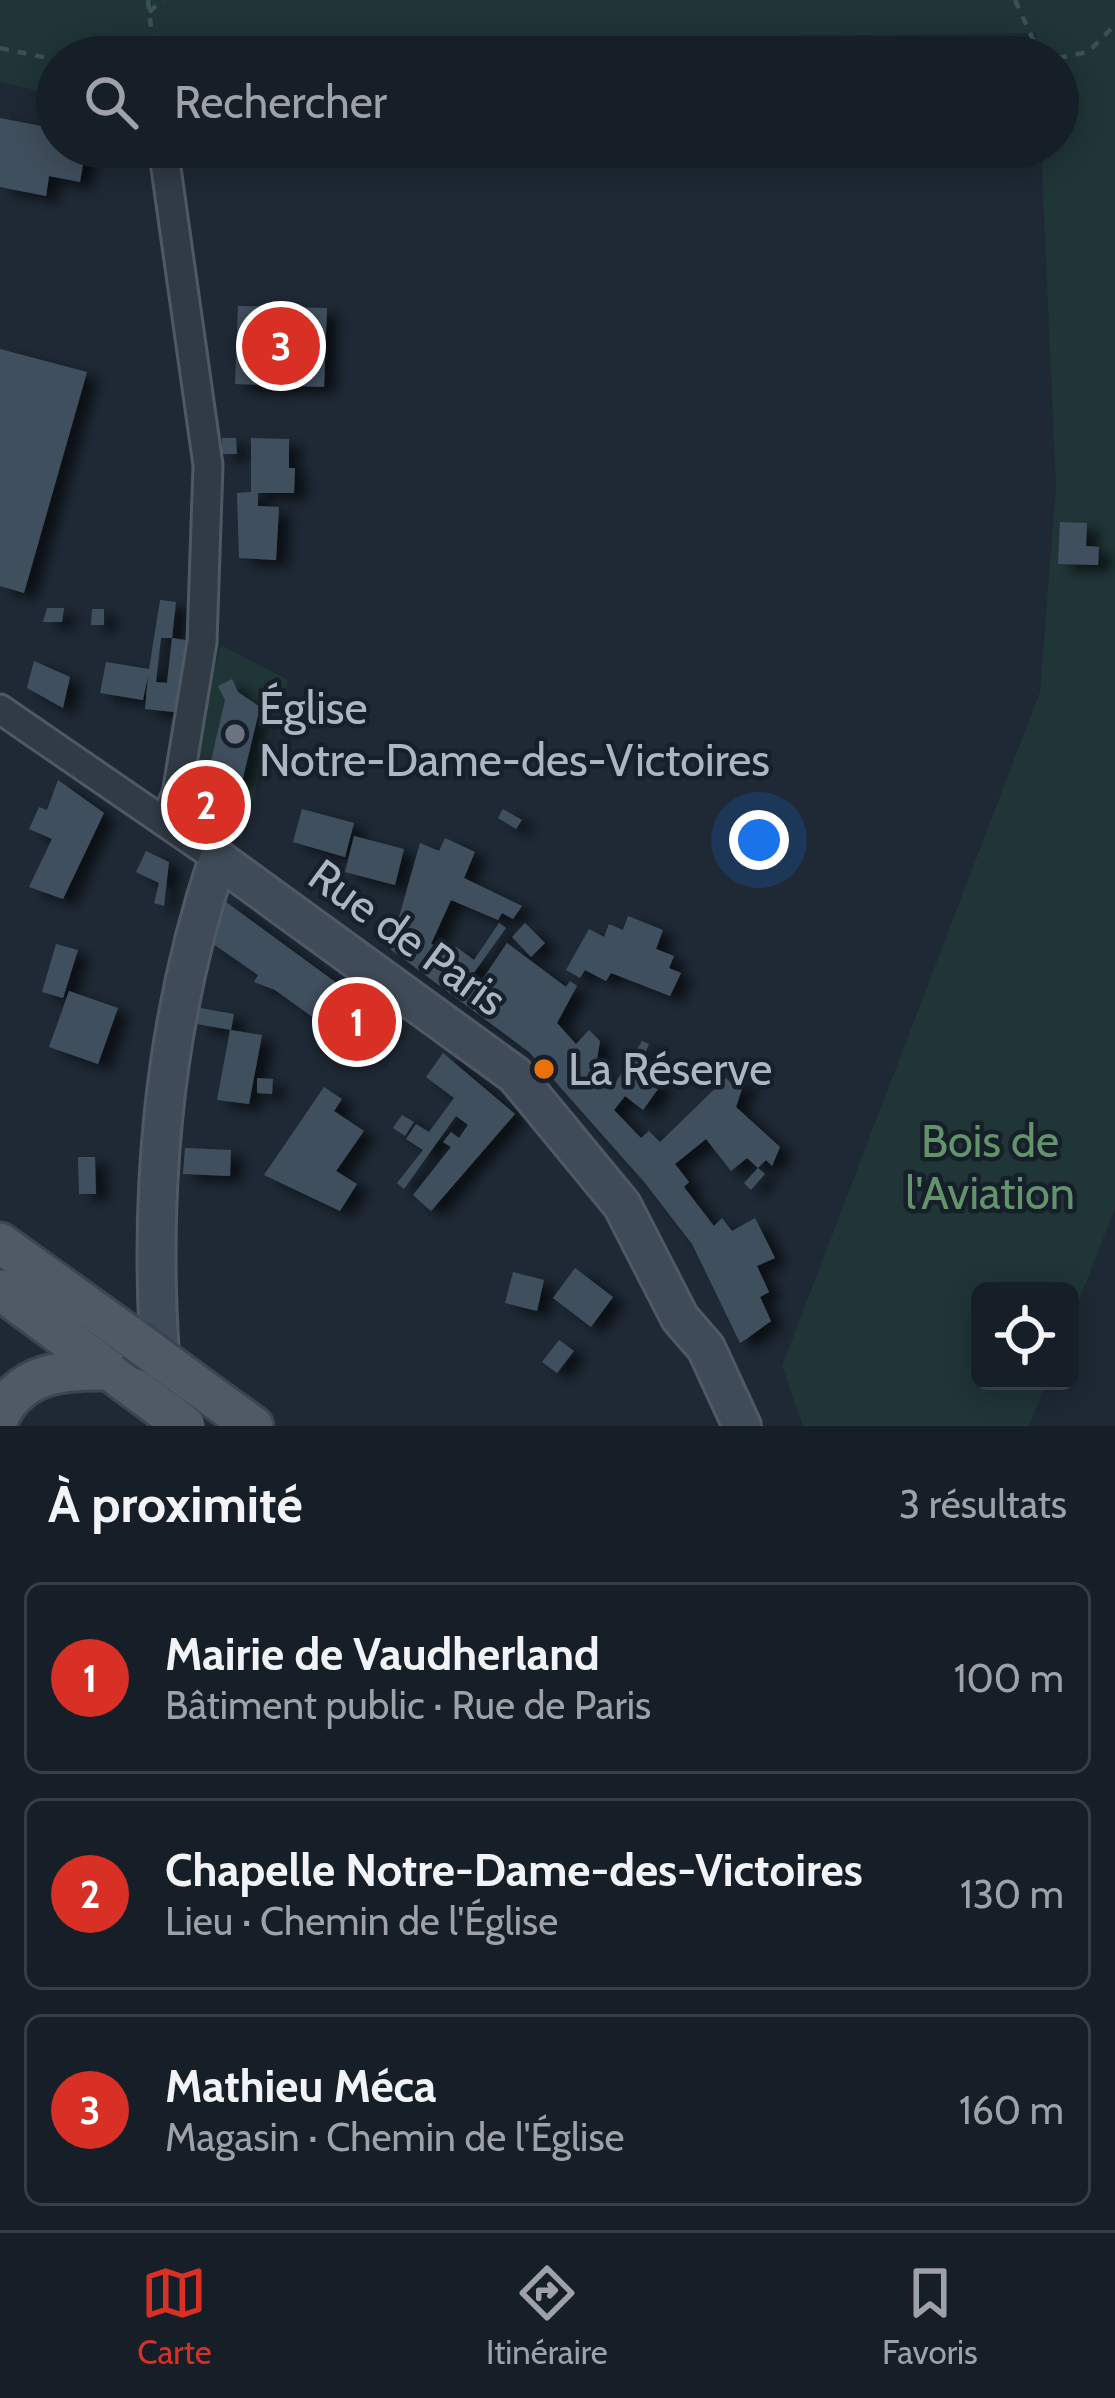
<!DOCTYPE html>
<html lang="fr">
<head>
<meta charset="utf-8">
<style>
	:root { --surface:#161f28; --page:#232c34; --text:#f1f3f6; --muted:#9ea2a8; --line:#353d45; --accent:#d93025 }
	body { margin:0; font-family:Cabin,sans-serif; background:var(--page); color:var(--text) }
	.controls { position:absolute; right:36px; bottom:36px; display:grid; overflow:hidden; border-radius:18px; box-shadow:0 6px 30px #0003 }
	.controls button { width:108px; height:108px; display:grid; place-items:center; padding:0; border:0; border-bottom:3px solid var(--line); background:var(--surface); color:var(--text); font:60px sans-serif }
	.you { position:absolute; left:759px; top:840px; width:42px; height:42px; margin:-30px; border:9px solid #fff; border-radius:50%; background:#1a73e8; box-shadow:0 0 0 18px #1a73e833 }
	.badge { display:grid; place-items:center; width:78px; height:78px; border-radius:50%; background:var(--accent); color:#fff; font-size:39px; font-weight:700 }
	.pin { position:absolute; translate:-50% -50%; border:6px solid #fff; box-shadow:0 3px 12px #0006 }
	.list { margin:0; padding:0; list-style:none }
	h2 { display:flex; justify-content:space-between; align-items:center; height:156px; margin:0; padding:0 48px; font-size:51px }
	h2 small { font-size:39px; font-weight:400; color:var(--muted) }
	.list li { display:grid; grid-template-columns:78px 1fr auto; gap:36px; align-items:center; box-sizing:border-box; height:192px; margin:0 24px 24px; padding:0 24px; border:3px solid var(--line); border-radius:18px }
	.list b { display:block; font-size:45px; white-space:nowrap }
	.list p { margin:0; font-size:39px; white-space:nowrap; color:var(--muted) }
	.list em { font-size:39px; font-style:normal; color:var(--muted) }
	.icon { flex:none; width:66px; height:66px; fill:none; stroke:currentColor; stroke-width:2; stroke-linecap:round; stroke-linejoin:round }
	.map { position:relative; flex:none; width:1115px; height:1426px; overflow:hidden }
	.search { position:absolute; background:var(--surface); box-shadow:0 6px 30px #0003; left:36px; right:36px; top:36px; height:132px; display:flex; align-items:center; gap:30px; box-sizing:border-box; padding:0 42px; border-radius:66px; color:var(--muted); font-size:45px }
	.sheet { height:804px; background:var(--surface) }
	nav { display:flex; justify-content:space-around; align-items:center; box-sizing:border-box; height:168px; border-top:3px solid var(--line); background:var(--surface); font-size:33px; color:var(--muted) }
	nav a { display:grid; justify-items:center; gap:6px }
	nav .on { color:var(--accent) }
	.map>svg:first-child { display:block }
	.green { fill:#203536 }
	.building { fill:#414f5d; filter:url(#shadow) }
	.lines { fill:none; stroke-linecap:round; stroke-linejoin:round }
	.street-casing { stroke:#4f5964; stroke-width:33 }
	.secondary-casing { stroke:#4f5964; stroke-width:42 }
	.primary-casing { stroke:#3b444f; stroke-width:45 }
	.path { stroke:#3a5151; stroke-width:4.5; stroke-dasharray:9 9; stroke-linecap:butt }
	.street { stroke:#313b46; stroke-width:27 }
	.secondary { stroke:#3f4b59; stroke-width:36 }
	.primary { stroke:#4f5a66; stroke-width:39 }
	.primary-bridge-casing { stroke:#3b444f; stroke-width:45; stroke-linecap:butt }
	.primary-bridge { stroke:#4f5a66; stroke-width:39 }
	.worship-dot { fill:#6b7280; stroke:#17202a; stroke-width:4.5 }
	.food-dot { fill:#e8710a; stroke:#17202a; stroke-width:4.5 }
	.labels { text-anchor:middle; stroke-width:9; stroke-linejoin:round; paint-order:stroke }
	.poi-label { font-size:45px; fill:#abb6c3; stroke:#17202a; text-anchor:start }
	.street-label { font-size:45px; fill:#abb6c3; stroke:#17202a }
	.park-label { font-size:45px; fill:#63936b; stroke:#17202a }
</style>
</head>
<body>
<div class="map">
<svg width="1115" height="1426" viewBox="0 0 1115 1426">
	<defs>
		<filter id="shadow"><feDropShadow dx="12" dy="7" stdDeviation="6" flood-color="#0009"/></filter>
	</defs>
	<rect width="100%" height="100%" fill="#1e2935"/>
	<!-- green -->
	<g class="green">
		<polygon points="0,0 1115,0 1115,1208 1070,1324 1070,1291 980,1291 980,1381 1047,1381 1029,1426 803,1426 782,1366 1040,692 1056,486 1041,147 1058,147 1058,57 1038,57 1036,33 138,44 136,57 57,57 57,95 0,82"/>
		<polygon points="221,645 288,680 241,839 190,802 204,704"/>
	</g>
	<!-- building -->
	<g class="building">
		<polygon points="0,118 57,129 57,147 86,147 80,182 49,176 46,196 0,187"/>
		<polygon points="238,306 327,308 324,387 235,384"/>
		<polygon points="0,349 87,372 24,593 0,586"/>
		<polygon points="222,438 236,438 237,454 222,454"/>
		<polygon points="251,438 289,439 289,468 295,468 294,493 258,493 258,506 279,507 276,560 239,558 237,493 251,492"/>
		<polygon points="1060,522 1087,523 1086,546 1099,547 1098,565 1058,564"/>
		<polygon points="160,600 176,602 172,638 161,638 156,682 167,683 172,638 193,641 184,713 145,709 148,676 143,700 100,693 106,662 149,669"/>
		<polygon points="47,608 64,608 62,622 43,622"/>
		<polygon points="92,609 104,609 104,625 91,625"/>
		<polygon points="34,661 70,677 63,708 27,688"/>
		<polygon points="232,679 238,692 260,707 242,782 208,774 225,700 218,686"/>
		<polygon points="58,780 104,813 63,899 29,887 52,839 29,829 39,807 47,810"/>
		<polygon points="205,796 214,802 206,813 198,807"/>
		<polygon points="302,809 354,823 345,857 293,842"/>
		<polygon points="503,809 522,820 516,829 498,818"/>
		<polygon points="354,836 404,849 395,885 345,872"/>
		<polygon points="445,838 475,852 464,878 522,906 513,919 502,913 498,920 451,900 431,944 451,951 455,946 474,960 499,923 506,928 473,974 482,980 507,943 566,987 570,981 577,986 557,1023 576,1044 589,1030 600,1041 596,1066 614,1085 642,1041 649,1044 638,1068 661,1085 643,1110 625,1096 614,1110 641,1138 649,1131 660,1142 726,1078 732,1084 734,1077 745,1080 736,1107 780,1147 772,1166 766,1160 758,1168 765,1174 751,1190 744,1183 758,1168 747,1158 731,1171 706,1139 675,1164 689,1182 684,1187 714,1226 722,1218 732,1231 755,1218 775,1258 757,1266 769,1292 760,1297 771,1321 745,1340 740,1343 692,1244 645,1183 529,1052 390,949 420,843 439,851"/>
		<polygon points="146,851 169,862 164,906 154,903 159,883 136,872"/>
		<polygon points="226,902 390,1022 365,1055 275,990 254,982 258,975 209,941"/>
		<polygon points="628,916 663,930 656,949 674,956 669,968 681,973 670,996 611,973 606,981 585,970 580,978 566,970 589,929 604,937 609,924 623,930"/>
		<polygon points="525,923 545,943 531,957 512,937"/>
		<polygon points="56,944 78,950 63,998 42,992"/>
		<polygon points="69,991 118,1008 98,1064 49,1047"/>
		<polygon points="200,1008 234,1014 231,1030 197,1024"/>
		<polygon points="230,1030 262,1035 249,1104 217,1100"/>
		<polygon points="443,1053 515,1114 431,1211 413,1195 451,1147 443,1142 451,1132 459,1138 468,1125 456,1116 404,1189 397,1183 423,1150 406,1139 416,1124 429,1132 454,1098 426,1077"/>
		<polygon points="257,1078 273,1079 272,1094 257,1093"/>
		<polygon points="324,1087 342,1099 334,1111 364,1131 336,1171 357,1184 340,1211 264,1175"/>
		<polygon points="402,1115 414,1122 405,1136 393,1128"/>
		<polygon points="185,1148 231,1150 230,1176 183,1174"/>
		<polygon points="78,1157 95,1157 96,1194 79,1194"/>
		<polygon points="575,1268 613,1297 591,1327 553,1298"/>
		<polygon points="513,1272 544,1280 537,1311 505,1303"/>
		<polygon points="559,1340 574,1351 557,1373 542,1362"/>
	</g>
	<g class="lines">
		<defs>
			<g id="street">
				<polyline points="163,147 208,465 202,642 177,794 165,819"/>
				<polyline points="0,709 218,859"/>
			</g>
			<path id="secondary" d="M 162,1381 C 147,1206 162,1025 218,859 L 515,1075 L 622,1205 L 680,1318 L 706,1348 L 742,1426"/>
			<g id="primary">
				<polyline points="0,1243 135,1340"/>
				<polyline points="0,1290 135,1389"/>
				<polyline points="203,1390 253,1426"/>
				<path d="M 0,1415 C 22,1372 64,1369 109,1370"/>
			</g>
		</defs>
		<!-- street casing -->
		<use href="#street" class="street-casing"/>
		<!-- secondary casing -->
		<use href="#secondary" class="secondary-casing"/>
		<!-- primary casing -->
		<use href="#primary" class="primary-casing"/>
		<!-- path -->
		<g class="path">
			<polyline points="148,0 154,57"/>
			<polyline points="1015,0 1041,57"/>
			<polyline points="149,12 163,0"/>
			<polyline points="0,48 57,60"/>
			<polyline points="1058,58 1088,52 1115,25"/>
		</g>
		<!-- street -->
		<use href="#street" class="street"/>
		<!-- secondary -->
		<use href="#secondary" class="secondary"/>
		<!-- primary -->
		<use href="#primary" class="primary"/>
		<defs>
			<g id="primary-bridge">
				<polyline points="135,1340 203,1390"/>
				<polyline points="135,1389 185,1426"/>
			</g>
		</defs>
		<!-- primary-bridge casing -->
		<use href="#primary-bridge" class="primary-bridge-casing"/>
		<!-- primary-bridge -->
		<use href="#primary-bridge" class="primary-bridge"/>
	</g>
	<!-- markers -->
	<circle class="worship-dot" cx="235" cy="734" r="12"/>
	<circle class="food-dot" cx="544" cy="1069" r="12"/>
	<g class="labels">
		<!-- poi labels -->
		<g class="poi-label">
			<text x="259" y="724">Église<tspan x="259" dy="52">Notre-Dame-des-Victoires</tspan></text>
			<text x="568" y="1085">La Réserve</text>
		</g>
		<!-- street labels -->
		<g class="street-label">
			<text transform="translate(408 937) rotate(36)" y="16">Rue de Paris</text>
		</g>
		<!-- park labels -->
		<g class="park-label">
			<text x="990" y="1157">Bois de<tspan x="990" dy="52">l'Aviation</tspan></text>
		</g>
	</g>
</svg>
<div class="controls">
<button><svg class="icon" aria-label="locate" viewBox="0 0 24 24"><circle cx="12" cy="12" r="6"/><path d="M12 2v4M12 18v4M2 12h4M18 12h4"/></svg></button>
</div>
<div class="you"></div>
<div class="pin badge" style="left:357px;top:1022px">1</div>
<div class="pin badge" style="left:206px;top:805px">2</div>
<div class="pin badge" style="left:281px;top:346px">3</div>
<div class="search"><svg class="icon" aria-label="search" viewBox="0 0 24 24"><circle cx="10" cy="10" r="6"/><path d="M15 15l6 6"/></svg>Rechercher</div>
</div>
<section class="sheet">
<h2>À proximité<small>3 résultats</small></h2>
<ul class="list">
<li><span class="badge">1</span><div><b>Mairie de Vaudherland</b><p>Bâtiment public · Rue de Paris</p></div><em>100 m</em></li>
<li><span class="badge">2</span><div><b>Chapelle Notre-Dame-des-Victoires</b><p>Lieu · Chemin de l'Église</p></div><em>130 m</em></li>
<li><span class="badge">3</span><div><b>Mathieu Méca</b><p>Magasin · Chemin de l'Église</p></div><em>160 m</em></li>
</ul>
</section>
<nav>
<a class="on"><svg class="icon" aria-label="map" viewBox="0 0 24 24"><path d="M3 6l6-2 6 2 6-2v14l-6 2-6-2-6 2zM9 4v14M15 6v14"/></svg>Carte</a>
<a><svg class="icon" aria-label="directions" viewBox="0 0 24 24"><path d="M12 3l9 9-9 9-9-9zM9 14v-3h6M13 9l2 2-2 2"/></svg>Itinéraire</a>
<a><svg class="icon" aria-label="saved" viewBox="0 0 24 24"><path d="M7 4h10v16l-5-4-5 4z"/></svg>Favoris</a>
</nav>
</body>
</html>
